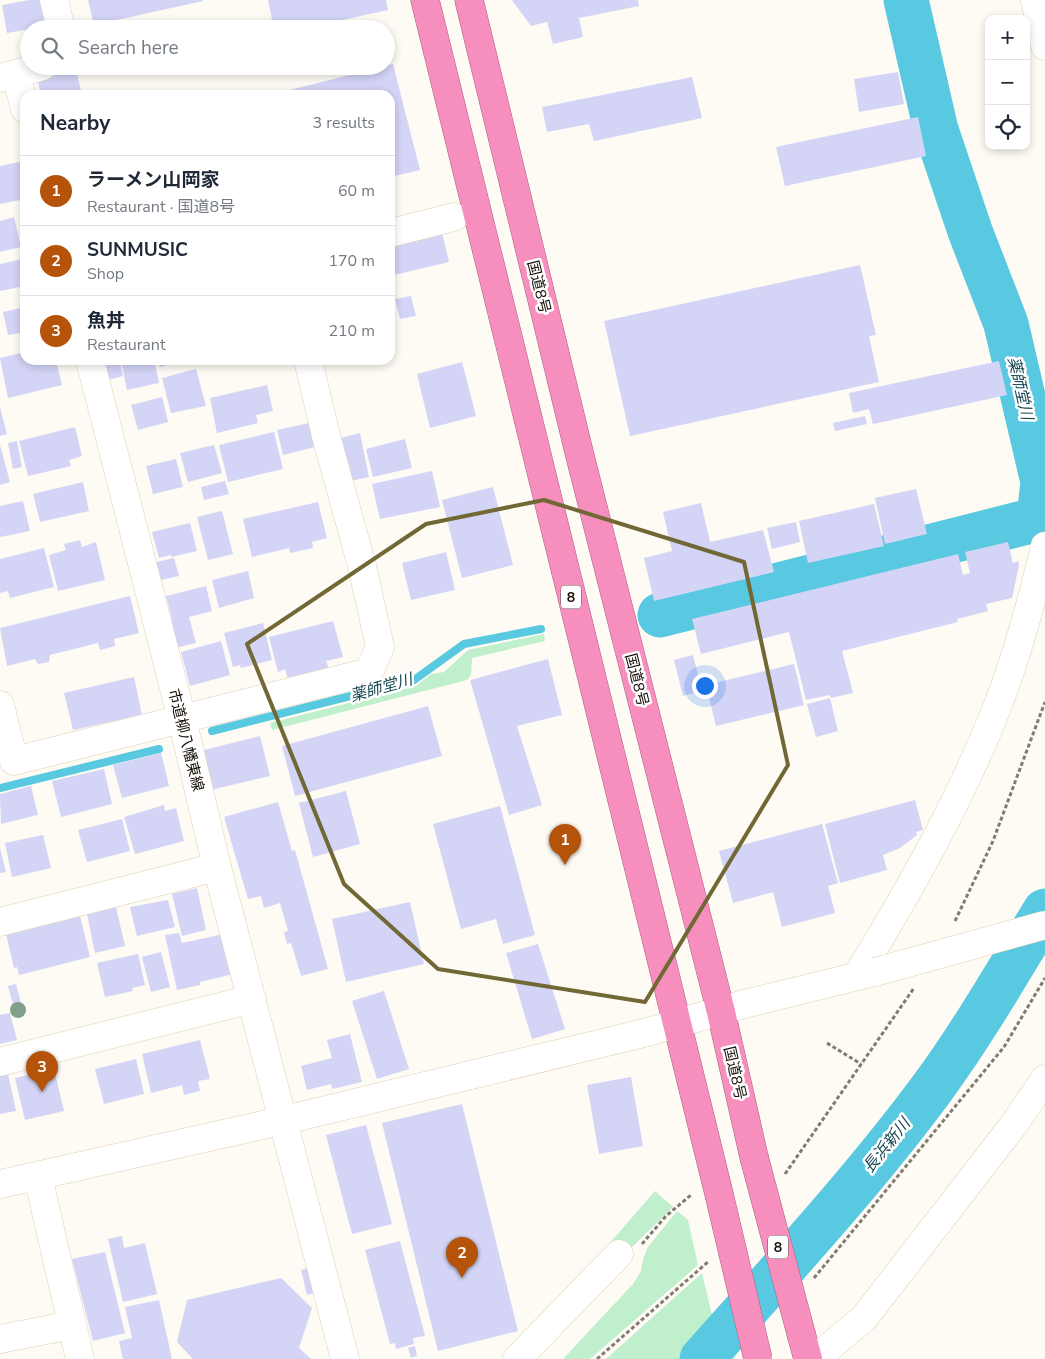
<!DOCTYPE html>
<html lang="en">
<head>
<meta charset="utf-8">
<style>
	:root { --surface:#fff; --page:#f2f2f3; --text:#1f2937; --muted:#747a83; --line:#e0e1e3; --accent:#b45309 }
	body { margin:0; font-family:"Nunito Sans","Noto Sans JP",sans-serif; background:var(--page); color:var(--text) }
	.controls { position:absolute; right:15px; top:15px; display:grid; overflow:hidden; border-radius:10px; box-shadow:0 2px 8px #0003 }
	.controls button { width:45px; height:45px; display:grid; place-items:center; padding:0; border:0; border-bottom:1px solid var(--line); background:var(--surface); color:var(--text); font:25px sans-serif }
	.you { position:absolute; left:704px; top:685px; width:18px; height:18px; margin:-12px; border:4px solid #fff; border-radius:50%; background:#1a73e8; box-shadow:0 0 0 8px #1a73e833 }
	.badge { display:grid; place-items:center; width:32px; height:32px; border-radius:50%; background:var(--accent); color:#fff; font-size:16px; font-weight:700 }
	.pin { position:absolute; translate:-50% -41px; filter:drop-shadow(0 1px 2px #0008) }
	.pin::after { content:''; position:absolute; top:26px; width:18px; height:15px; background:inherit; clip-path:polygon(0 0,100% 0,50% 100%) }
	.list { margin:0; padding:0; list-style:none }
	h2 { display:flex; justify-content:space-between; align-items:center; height:65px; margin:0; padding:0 20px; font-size:21px }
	h2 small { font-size:16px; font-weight:400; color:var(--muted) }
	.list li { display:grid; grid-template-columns:32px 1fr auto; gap:15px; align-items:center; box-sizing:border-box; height:70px; padding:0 20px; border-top:1px solid var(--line) }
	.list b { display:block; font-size:19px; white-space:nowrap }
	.list p { margin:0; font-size:16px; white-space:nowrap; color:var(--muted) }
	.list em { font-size:16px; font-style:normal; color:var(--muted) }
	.icon { flex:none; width:28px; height:28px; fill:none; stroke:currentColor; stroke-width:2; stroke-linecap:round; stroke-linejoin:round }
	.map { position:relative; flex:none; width:1045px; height:1359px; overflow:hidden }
	.search { position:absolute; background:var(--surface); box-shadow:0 2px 8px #0003; left:20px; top:20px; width:375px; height:55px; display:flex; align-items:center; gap:12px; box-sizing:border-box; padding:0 18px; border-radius:28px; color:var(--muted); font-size:19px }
	.panel { position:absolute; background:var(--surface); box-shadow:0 2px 8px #0003; left:20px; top:90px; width:375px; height:275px; border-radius:15px }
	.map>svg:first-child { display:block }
	.green { fill:#bfefcd }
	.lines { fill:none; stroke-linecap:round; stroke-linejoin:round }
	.stream { stroke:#58c9e1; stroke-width:8 }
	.river { stroke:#58c9e1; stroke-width:45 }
	.building { fill:#d3d4f6 }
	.minor-casing { stroke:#e0d0af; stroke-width:29 }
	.highway-casing { stroke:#a8627d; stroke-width:29 }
	.path { stroke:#807b73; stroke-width:3; stroke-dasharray:4 2.5; stroke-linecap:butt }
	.minor { stroke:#fff; stroke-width:28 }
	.highway { stroke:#f78fbe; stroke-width:28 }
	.minor-bridge-casing { stroke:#e0d0af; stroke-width:29; stroke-linecap:butt }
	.highway-bridge-casing { stroke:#a8627d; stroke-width:29; stroke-linecap:butt }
	.minor-bridge { stroke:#fff; stroke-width:28 }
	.highway-bridge { stroke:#f78fbe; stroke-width:28 }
	.tree { fill:#83a08a }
	.marked { fill:none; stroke:#716835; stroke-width:4; stroke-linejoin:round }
	.labels { text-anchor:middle; stroke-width:5; stroke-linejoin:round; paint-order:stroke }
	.shield { fill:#fff; stroke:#5b5750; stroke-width:1 }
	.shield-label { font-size:14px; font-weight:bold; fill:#150f05 }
	.street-label { font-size:15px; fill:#150f05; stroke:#fff }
	.water-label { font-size:16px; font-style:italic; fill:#174853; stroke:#fff }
</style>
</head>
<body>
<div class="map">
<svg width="1045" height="1359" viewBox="0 0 1045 1359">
	<rect width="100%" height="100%" fill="#fefbf4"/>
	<!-- green -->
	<g class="green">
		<polygon points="544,634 545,641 472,658 471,675 467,680 272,730 270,723 416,686 431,674 444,672 468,650"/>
		<polygon points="655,1191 673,1207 629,1250 620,1244 609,1244"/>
		<polygon points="677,1211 688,1220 698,1265 590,1359 563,1359 633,1284 641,1271 643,1259 648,1247"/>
		<polygon points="702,1273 717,1336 697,1359 606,1359"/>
	</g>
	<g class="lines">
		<!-- stream -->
		<g class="stream">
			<polyline points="212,731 414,680 464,644 541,629"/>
			<polyline points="0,788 159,749"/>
		</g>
		<!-- river -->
		<g class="river">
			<polyline points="660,615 1039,519 1043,482 1006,324 970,231 936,130 906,0"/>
			<path d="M 702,1359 C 781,1270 862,1183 933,1087 C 974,1031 1009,970 1045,911"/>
		</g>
	</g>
	<!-- building -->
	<g class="building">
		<polygon points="29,0 43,0 47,26 7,33 2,5"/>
		<polygon points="88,0 203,0 203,1 94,25"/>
		<polygon points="268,0 386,0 388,10 301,29 274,29"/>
		<polygon points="512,0 638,0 639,6 579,18 583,37 553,44 547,22 531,26"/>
		<polygon points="393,64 420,170 390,177 390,95 270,95"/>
		<polygon points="90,66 110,66 110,70 91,74"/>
		<polygon points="76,69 82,95 41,95 37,78"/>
		<polygon points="898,72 904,104 859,112 854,79"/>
		<polygon points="692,77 702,118 594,141 589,124 547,132 542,107"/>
		<polygon points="918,117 926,156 785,186 776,147"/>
		<polygon points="24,161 25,199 0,204 0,166"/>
		<polygon points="14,217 21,247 0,252 0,221"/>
		<polygon points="442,233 449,262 390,276 390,245"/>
		<polygon points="23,259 25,286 0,291 0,264"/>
		<polygon points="860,265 876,335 869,336 879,382 630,436 604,321"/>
		<polygon points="411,296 416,316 400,319 395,299"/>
		<polygon points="25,307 25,332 8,335 3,312"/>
		<polygon points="25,352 25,360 56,360 62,385 8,398 0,358"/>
		<polygon points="144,360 154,360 159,383 127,390 122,365"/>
		<polygon points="158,360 174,360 174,363 160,367"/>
		<polygon points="999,361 1007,395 873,424 869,409 853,413 849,393"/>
		<polygon points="120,362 123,376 108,380 105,366"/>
		<polygon points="462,362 476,416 430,428 417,374"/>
		<polygon points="196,369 206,406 171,413 162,378"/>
		<polygon points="267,385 273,411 256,415 258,423 217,433 210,398"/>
		<polygon points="162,397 168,422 138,430 131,405"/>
		<polygon points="0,407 7,434 0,436"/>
		<polygon points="865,416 867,424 835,431 833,423"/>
		<polygon points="309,423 315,447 283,455 277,430"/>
		<polygon points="75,427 82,456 69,460 71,466 28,476 19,441"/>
		<polygon points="274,432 283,469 228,482 219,445"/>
		<polygon points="360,433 369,477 350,481 341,438"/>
		<polygon points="405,439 412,468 373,477 366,449"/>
		<polygon points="17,441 22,467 13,469 8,443"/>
		<polygon points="0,445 10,482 0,485"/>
		<polygon points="214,445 222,473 188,482 180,453"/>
		<polygon points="176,459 183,487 153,494 146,466"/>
		<polygon points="432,471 440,507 380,519 372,484"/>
		<polygon points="225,481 229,494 204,500 201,487"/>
		<polygon points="83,482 89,511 40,522 33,494"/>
		<polygon points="493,487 513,565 462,578 442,500"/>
		<polygon points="916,489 927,534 885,544 875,498"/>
		<polygon points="23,501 30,531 0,537 0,506"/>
		<polygon points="318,502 327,538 312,542 313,548 290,553 289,548 252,557 243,519"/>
		<polygon points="701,503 710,542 763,530 774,572 654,601 644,558 672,551 663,512"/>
		<polygon points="874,504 884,546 808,563 799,521"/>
		<polygon points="222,511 233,554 208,560 197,517"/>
		<polygon points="796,522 800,542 772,549 767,528"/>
		<polygon points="190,523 197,551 171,557 171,555 159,558 152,532"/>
		<polygon points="80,540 82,547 96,542 105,580 58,591 49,555 66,550 64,544"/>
		<polygon points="1008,542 1013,563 1018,561 1019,565 1012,598 986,604 988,611 957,619 958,622 842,651 853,693 831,698 830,695 806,700 789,632 701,654 692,619 958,554 963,575 970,573 965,552"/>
		<polygon points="44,548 54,587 10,598 8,591 0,593 0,559"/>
		<polygon points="446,552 455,590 411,600 402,563"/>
		<polygon points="174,558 179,576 157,581 152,563"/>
		<polygon points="248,571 254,598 219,608 212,580"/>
		<polygon points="206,586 212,611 189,617 196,643 175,648 168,621 172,619 166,596"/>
		<polygon points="130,596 139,633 114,639 115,646 100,650 98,643 50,655 49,662 38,664 35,659 7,666 0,628"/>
		<polygon points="333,621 343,657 326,661 329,669 288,680 285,669 278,672 269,637"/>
		<polygon points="263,623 272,660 241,668 240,665 233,667 224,633"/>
		<polygon points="221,641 230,675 190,686 181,652"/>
		<polygon points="693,655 702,691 683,696 674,660"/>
		<polygon points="548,659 562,715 517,726 542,805 509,815 470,680"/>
		<polygon points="794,664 804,705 716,726 706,685"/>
		<polygon points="134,677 142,715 73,730 64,693"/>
		<polygon points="830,698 838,731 816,737 807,704"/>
		<polygon points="428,706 442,756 295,796 282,746"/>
		<polygon points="260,736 270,776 210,790 200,751"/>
		<polygon points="161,753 169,786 122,798 113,765"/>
		<polygon points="104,769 112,804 61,817 52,781"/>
		<polygon points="31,786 38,815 1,824 0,794"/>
		<polygon points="346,791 360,844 313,857 299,803"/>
		<polygon points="915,800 923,830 916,832 917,835 900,848 883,855 887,870 840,883 825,824"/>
		<polygon points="278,802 292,851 295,850 328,969 301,976 291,943 287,944 284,932 288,931 280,903 264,908 261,896 248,899 224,817"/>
		<polygon points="164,805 165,811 176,808 184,841 135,854 124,817"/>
		<polygon points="500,806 535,935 503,944 496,919 461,929 433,824"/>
		<polygon points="122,819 130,851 87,862 78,830"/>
		<polygon points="822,824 838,883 828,886 835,913 782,927 773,892 733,903 719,851"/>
		<polygon points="43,835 51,868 12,877 5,843"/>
		<polygon points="0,848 6,872 0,873"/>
		<polygon points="197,888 206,930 182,936 172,894"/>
		<polygon points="168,900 175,927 137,936 130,907"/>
		<polygon points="410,902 424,964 346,982 332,919"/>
		<polygon points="116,907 125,946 95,953 87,914"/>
		<polygon points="80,916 90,957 19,975 17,967 14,968 6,934"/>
		<polygon points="179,933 182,943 224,934 233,974 200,982 200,985 177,990 165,935"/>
		<polygon points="538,944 565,1029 532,1039 506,953"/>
		<polygon points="161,952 170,987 151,992 142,957"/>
		<polygon points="138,954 145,985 132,988 133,991 105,997 97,963"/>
		<polygon points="16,984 21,1003 13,1005 8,986"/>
		<polygon points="384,991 409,1069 377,1079 352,1001"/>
		<polygon points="10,1013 17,1040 0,1044 0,1015"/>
		<polygon points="350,1034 362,1082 332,1089 331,1084 307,1090 301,1066 332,1058 327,1040"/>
		<polygon points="200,1040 210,1079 198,1081 200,1091 184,1095 182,1085 151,1093 142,1054"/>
		<polygon points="136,1059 144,1094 104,1104 95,1069"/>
		<polygon points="54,1069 64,1111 25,1120 15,1078"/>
		<polygon points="8,1074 16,1111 0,1114 0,1076"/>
		<polygon points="631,1077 643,1146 599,1154 587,1085"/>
		<polygon points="462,1104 518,1331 438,1351 382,1123"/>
		<polygon points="366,1125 392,1224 352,1234 326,1135"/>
		<polygon points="122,1236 124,1248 145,1243 157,1294 123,1302 108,1239"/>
		<polygon points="400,1241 425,1336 413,1338 414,1344 396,1349 395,1343 390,1344 365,1250"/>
		<polygon points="105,1252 125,1333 93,1341 72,1259"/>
		<polygon points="308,1268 314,1293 307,1295 301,1270"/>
		<polygon points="281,1278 312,1308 299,1348 311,1359 193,1359 177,1342 187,1300"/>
		<polygon points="159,1300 172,1359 123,1359 119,1341 132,1338 125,1307"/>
		<polygon points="415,1346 417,1356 411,1358 408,1348"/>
	</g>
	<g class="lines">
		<defs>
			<g id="minor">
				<polyline points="54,0 61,29"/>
				<polyline points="1035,0 1045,46"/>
				<polyline points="16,74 25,109"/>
				<polyline points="0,78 43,66"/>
				<polyline points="390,233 454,217"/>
				<polyline points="90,360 182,719 217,867 345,1359"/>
				<polyline points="0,705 14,761 369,672 380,647 362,566 326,436 308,360"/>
				<polyline points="0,922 217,867"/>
				<path d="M 857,976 C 909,891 959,803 996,710 C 1017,657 1032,601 1045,546"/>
				<polyline points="0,1062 252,999"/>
				<polyline points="38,1177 80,1359"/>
				<polyline points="0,1184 285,1120 644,1033 744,1004 875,972"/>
				<polyline points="0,1339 72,1325"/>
				<polyline points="517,1359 619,1254"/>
				<polyline points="815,1359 864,1318 1012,1127 1045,1079"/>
			</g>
			<g id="highway">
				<polyline points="425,0 719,1194"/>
				<polyline points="469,0 579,452 721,1012 754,1157"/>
				<polyline points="802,1337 808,1359"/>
			</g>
		</defs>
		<!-- minor casing -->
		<use href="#minor" class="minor-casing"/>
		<!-- highway casing -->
		<use href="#highway" class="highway-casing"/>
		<!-- path -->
		<g class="path">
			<polyline points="955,921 993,841 1045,702"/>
			<polyline points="827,1043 861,1064"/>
			<polyline points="785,1174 914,988"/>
			<polyline points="642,1244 666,1216 691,1195"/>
			<polyline points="814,1278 1004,1047 1045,978"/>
			<polyline points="597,1359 709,1261"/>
		</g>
		<!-- minor -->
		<use href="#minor" class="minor"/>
		<!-- highway -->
		<use href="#highway" class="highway"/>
		<defs>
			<polyline id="minor-bridge" points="875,972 1045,925"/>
			<g id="highway-bridge">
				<polyline points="754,1157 802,1337"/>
				<polyline points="719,1194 758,1359"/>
			</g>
		</defs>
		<!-- minor-bridge casing -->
		<use href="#minor-bridge" class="minor-bridge-casing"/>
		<!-- highway-bridge casing -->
		<use href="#highway-bridge" class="highway-bridge-casing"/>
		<!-- minor-bridge -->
		<use href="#minor-bridge" class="minor-bridge"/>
		<!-- highway-bridge -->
		<use href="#highway-bridge" class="highway-bridge"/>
	</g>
	<!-- trees -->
	<circle class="tree" cx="18" cy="1010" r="8"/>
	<!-- marked area -->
	<path class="marked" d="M 544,500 L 744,562 L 788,765 L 645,1002 L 438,969 L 344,884 L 247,644 L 426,524 Z"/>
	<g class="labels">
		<!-- shield labels -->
		<g class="shield">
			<rect x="561" y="585.5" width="20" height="23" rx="4"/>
			<rect x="768" y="1235.5" width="20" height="23" rx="4"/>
		</g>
		<g class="shield-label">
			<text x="571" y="602">8</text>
			<text x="778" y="1252">8</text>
		</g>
		<!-- street labels -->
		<g class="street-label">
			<text transform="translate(539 287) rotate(76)" y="5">国道8号</text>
			<text transform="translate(637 680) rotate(76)" y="5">国道8号</text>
			<text transform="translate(186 740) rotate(76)" y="5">市道柳八幡東線</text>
			<text transform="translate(735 1073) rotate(77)" y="5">国道8号</text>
		</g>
		<!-- water labels -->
		<g class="water-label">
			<text transform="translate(1021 388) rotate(77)" y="6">薬師堂川</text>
			<text transform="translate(381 687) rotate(-16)" y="6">薬師堂川</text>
			<text transform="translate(886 1145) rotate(-51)" y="6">長浜新川</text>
		</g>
	</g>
</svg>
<div class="controls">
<button>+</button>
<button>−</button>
<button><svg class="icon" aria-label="locate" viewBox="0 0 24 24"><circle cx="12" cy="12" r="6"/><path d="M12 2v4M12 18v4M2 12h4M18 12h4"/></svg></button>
</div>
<div class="you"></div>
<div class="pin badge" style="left:565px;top:865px">1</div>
<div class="pin badge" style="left:462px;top:1278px">2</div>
<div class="pin badge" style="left:42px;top:1092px">3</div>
<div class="search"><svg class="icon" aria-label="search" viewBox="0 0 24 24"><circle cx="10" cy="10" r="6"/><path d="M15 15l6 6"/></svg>Search here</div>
<section class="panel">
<h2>Nearby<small>3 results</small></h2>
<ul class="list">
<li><span class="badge">1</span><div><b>ラーメン山岡家</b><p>Restaurant · 国道8号</p></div><em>60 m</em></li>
<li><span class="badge">2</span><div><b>SUNMUSIC</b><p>Shop</p></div><em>170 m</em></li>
<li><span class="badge">3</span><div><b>魚丼</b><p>Restaurant</p></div><em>210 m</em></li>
</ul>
</section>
</div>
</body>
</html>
